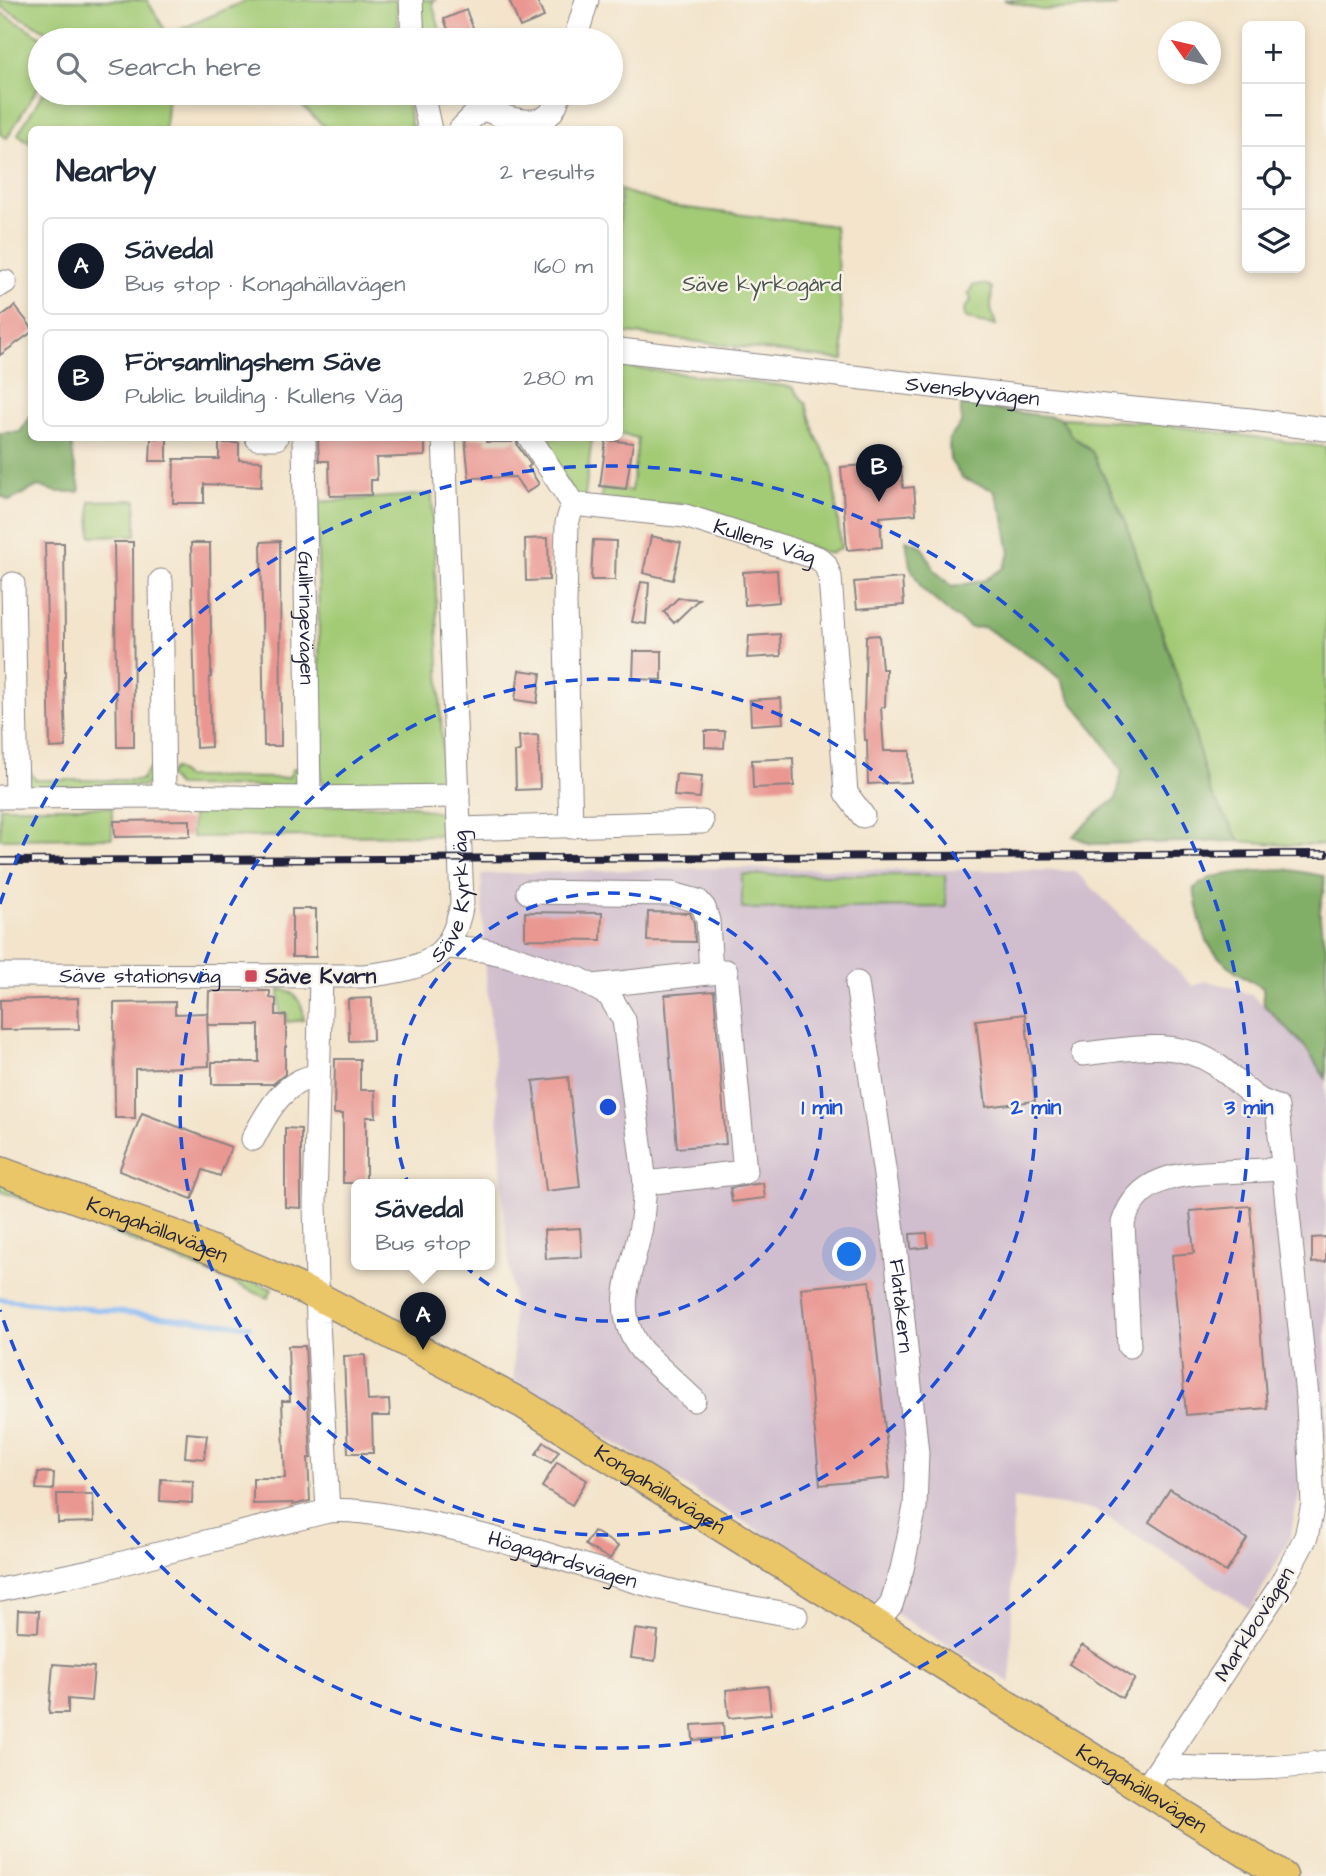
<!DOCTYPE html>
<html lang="en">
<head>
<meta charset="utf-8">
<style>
	:root { --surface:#fff; --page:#f2f2f3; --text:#1f2937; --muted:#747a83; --line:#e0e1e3; --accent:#111827 }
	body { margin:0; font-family:"Architects Daughter",sans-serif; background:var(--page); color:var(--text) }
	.controls { position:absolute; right:21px; top:21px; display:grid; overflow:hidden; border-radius:10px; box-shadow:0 4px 10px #0003 }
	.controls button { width:63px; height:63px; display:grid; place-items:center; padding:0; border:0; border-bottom:2px solid var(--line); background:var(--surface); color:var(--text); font:35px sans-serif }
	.compass { position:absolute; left:1158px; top:21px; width:63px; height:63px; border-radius:50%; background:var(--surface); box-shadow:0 4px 10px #0003; rotate:304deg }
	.you { position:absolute; left:850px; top:1255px; width:24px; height:24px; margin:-18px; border:5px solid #fff; border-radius:50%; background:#1a73e8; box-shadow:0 0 0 10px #1a73e833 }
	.badge { display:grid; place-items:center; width:46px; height:46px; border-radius:50%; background:var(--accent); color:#fff; font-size:23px; font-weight:700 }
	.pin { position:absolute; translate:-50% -58px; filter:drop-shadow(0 2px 4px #0008) }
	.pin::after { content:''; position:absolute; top:37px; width:24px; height:21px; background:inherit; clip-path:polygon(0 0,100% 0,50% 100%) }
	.popup { position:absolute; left:351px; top:1179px; width:144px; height:91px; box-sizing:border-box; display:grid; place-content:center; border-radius:10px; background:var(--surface); filter:drop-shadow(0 2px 5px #0005); font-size:23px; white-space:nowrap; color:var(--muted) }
	.popup b { font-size:26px; color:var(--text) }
	.popup::after { content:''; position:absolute; left:50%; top:100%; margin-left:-14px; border:14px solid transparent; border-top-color:var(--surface) }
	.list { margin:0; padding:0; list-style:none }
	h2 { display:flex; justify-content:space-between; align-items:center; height:91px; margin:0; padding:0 28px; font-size:30px }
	h2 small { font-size:23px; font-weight:400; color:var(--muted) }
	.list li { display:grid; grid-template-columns:46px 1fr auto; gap:21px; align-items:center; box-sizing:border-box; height:98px; margin:0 14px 14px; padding:0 14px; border:2px solid var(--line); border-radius:10px }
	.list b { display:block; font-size:26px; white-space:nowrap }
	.list p { margin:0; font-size:23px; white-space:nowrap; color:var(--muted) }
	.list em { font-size:23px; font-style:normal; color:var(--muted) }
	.icon { flex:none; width:38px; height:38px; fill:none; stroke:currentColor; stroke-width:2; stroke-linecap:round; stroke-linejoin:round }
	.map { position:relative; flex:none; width:1326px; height:1876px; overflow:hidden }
	.search { position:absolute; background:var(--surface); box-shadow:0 4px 10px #0003; left:28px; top:28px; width:595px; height:77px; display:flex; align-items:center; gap:18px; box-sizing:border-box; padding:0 24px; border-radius:38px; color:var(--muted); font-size:26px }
	.panel { position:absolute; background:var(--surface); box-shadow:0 4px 10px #0003; left:28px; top:126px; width:595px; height:315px; border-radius:10px }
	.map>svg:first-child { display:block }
	.industrial { fill:#d0bdcd }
	.green { fill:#a3cb76; stroke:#627658; stroke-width:2 }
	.forest { fill:#82af67; stroke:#526851; stroke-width:2 }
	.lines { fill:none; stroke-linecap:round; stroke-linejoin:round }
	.stream { stroke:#89b9f4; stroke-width:5 }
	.building { fill:#ea9792 }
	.minor-casing { stroke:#8a8383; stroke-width:25 }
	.major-casing { stroke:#8a8383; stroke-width:31 }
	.minor { stroke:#fff; stroke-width:23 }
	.major { stroke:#ebc669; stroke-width:28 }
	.rail-casing { stroke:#22223b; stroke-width:8 }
	.rail { stroke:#f7f3e8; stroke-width:5; stroke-dasharray:16; stroke-linecap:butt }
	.ring { fill:none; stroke:#1d4ed8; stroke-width:3.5; stroke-dasharray:12 9 }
	.poi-dot { fill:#d1495b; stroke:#f7f3e8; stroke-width:2.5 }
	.labels { text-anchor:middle; stroke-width:5; stroke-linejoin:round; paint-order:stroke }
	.park-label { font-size:21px; fill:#49554d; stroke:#f7f3e8 }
	.street-label { font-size:21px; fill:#22223b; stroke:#f7f3e8 }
	.poi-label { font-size:21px; font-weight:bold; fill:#22223b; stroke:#f7f3e8; text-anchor:start }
	.centre { fill:#1d4ed8; stroke:#f7f3e8; stroke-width:3.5 }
	.ring-label { font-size:21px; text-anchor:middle; font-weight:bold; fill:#1d4ed8; stroke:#f7f3e8; stroke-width:5; stroke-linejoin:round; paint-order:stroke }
</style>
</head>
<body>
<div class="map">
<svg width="1326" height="1876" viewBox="0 0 1326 1876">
	<rect width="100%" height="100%" fill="#f7f3e8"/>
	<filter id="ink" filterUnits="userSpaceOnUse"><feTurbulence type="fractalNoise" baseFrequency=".0143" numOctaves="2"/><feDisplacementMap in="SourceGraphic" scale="14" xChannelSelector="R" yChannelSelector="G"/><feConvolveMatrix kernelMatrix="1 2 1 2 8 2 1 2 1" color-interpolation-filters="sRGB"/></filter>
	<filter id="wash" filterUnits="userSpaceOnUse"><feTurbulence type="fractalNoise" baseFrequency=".00686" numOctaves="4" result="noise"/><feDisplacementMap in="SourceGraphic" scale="28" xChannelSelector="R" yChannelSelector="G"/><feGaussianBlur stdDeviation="1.57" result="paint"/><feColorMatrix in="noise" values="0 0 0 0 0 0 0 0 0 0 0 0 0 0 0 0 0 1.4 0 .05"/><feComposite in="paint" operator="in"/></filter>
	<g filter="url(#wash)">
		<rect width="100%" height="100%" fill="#f3e4cb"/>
		<!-- industrial -->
		<polygon class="industrial" points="707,868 1075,871 1193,986 1206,981 1232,987 1251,995 1264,1005 1305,1047 1326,1079 1326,1441 1300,1444 1299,1496 1289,1540 1251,1609 1095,1510 1013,1498 1011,1683 852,1588 514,1381 512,1292 504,1213 496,1079 486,976 481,874"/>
		<!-- green -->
		<g class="green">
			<polygon points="0,0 147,0 168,35 247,0 397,0 399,40 62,40 0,6"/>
			<polygon points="418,0 435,0 432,2 443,40 424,40"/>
			<polygon points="1004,0 1114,0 1116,6 1041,10"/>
			<polygon points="0,12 47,40 40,40 40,84 7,138 0,134"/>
			<polygon points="43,93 168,93 165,129 32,130 31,144 18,134"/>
			<polygon points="187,93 406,93 412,129 327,129 299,103 251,102"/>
			<polygon points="620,190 670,206 835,226 844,360 620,332"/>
			<polygon points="973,285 988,285 992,288 991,309 996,325 980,323 965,317 964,309 971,301 970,296 968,294"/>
			<polygon points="620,366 792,387 806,404 815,434 832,467 841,548 830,554 681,504 661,505 601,500 602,488 631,491 638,438 620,434"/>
			<polygon points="1061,418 1151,423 1326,447 1326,845 1287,845 1240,841 1209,790 1189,712 1124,518 1092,452 1070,434"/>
			<polygon points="538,438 592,438 585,496 576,496"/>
			<polygon points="432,494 443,766 441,780 432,783 327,785 321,780 317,502"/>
			<polygon points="136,500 136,535 91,536 90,501"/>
			<polygon points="21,768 29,771 36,780 141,780 149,769 153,769 154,778 144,786 28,788"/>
			<polygon points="174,768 185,777 282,778 289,777 294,768 299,768 301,776 291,787 177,786 168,776"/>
			<path d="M 414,805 C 434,818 444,801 448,835 L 192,837 L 192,807 Z"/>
			<polygon points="0,807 112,807 112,838 0,839"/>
			<polygon points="742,875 945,875 946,907 742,909"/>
			<path d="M 279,989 C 295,990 305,1005 303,1020 L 287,1022 L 287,1014 L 280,1014 Z"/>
			<polygon points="0,1180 147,1235 272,1289 268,1298 123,1237 0,1191"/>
		</g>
		<!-- forest -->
		<g class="forest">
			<polygon points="961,405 1061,418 1070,434 1092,452 1124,518 1189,712 1209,790 1240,841 1091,844 1073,836 1099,812 1116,799 1122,771 1095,730 1073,704 1060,679 1040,662 984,627 971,628 951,614 922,589 910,566 906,540 922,546 934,570 952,587 985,580 1003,568 1010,554 1004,518 994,490 963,479 950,460 949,439 961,424"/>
			<path d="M 31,416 L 32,438 L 73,438 C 69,454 78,474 80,490 L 78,492 L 57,492 L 38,486 L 9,501 L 0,495 L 0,433 L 20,432 Z"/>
			<path d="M 1285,869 L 1324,876 C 1326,894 1321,896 1320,911 C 1319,920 1322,931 1324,941 L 1326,945 L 1326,1079 L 1305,1047 L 1264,1005 L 1263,988 C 1245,977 1227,967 1214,952 C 1203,939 1196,906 1194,888 L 1212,877 L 1237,873 Z"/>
		</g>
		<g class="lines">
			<!-- stream -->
			<polyline class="stream" points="0,1299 249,1326"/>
		</g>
		<g id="blocks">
			<!-- building -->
			<g class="building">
				<polygon points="509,0 537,0 544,17 520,27"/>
				<polygon points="466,10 478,40 452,40 444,19"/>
				<polygon points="15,306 32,328 32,332 0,355 0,317"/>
				<polygon points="151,438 167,438 167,461 150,461"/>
				<polygon points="318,438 425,438 425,456 376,458 377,480 371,480 371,495 330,496 329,461 319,461"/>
				<polygon points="465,438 486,438 486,442 512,442 516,438 518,446 531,465 528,467 539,484 526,493 515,477 469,478"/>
				<polygon points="606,440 633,443 626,489 600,486"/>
				<polygon points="219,443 239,443 239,460 262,461 261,487 204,484 204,503 173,503 174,459 219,459"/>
				<polygon points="877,464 877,468 901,466 903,488 914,487 916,514 880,517 882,547 847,550 841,467"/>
				<polygon points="651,536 681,543 673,580 643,573"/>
				<polygon points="548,538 549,580 526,581 525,539"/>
				<polygon points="593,540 616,541 615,580 591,580"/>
				<polygon points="280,541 281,746 264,746 261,542"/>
				<polygon points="114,542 133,542 134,747 117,747"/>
				<polygon points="45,543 64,543 65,636 65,677 64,677 66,747 50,748"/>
				<polygon points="191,543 210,543 211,636 211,677 209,677 211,747 196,748"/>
				<polygon points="777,570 779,602 745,605 743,572"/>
				<polygon points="902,578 904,605 857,609 854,582"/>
				<polygon points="641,582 649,583 646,624 632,622"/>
				<polygon points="678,598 699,599 674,623 664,612"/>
				<polygon points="780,634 781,656 747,658 749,636"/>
				<polygon points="879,635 882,669 886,669 885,707 881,707 884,751 910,751 911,782 868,784 867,740 865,740 864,717 866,636"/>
				<polygon points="634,651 662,651 662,680 633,679"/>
				<polygon points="519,670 541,673 537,703 515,700"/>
				<polygon points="781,698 783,723 751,725 750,700"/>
				<polygon points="705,731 725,731 724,748 705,747"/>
				<polygon points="538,735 540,789 516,790 515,752 520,752 519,736"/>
				<polygon points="793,758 794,786 753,788 752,760"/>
				<polygon points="676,774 702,776 700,798 674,796"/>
				<polygon points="190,820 190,836 115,837 114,821"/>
				<rect x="292" y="909" width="24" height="48"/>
				<polygon points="525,912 602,913 601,940 525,939"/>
				<polygon points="648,912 690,913 694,923 695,942 647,941"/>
				<polygon points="209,991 270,991 270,998 276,999 276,1015 286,1015 286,1047 285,1047 285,1074 273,1084 212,1084 212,1062 259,1062 259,1025 208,1025"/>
				<polygon points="714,991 726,1144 677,1148 665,995"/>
				<polygon points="78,998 79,1029 0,1030 0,1000"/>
				<polygon points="372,998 373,1040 349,1041 348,999"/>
				<polygon points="175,1002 175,1014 207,1013 209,1066 135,1069 135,1118 115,1118 114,1003"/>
				<polygon points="1025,1014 1035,1101 986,1107 976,1020"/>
				<polygon points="335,1059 360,1059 360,1090 375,1090 376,1117 366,1117 366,1183 343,1183 343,1114 334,1114"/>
				<polygon points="568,1077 580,1187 546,1191 533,1081"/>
				<polygon points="142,1113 231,1147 220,1176 203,1170 192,1199 119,1171"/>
				<polygon points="285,1128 301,1129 301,1208 285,1207"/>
				<polygon points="763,1183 765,1198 732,1202 730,1188"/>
				<polygon points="1250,1206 1267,1408 1186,1415 1172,1255 1194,1253 1190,1211"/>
				<polygon points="580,1228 582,1257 546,1259 544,1230"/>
				<polygon points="927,1233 928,1247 911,1249 910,1234"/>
				<polygon points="1326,1237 1326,1262 1312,1263 1312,1238"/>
				<polygon points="870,1281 890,1478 820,1485 801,1288"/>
				<polygon points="288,1346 305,1346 311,1458 308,1458 310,1501 293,1505 293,1503 253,1504 253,1478 285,1478 282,1401 290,1401"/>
				<polygon points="365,1355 368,1401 389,1400 390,1416 372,1416 373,1453 348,1453 344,1356"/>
				<polygon points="187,1433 207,1435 204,1459 185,1457"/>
				<polygon points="544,1442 559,1451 551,1463 536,1454"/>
				<polygon points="557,1462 587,1480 572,1505 542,1487"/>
				<polygon points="38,1472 54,1473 53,1490 36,1489"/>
				<polygon points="161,1479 193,1481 192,1503 160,1501"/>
				<polygon points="1170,1489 1247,1539 1226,1572 1149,1522"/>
				<polygon points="57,1494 93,1494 94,1522 58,1523"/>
				<polygon points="594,1531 618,1546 610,1559 585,1545"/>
				<polygon points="18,1610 39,1611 38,1632 17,1631"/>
				<polygon points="635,1629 658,1632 655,1661 631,1658"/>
				<polygon points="1082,1645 1135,1679 1122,1698 1069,1664"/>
				<polygon points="53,1664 94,1667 91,1701 68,1699 68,1713 49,1713"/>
				<polygon points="768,1686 771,1714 729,1718 726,1690"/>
				<polygon points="723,1723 724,1738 693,1740 692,1725"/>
			</g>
		</g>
	</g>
	<g filter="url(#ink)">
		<use href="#blocks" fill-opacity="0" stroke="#8a8383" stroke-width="2"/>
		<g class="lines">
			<defs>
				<g id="minor">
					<polyline points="411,0 413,40"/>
					<polyline points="575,40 587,0"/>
					<polyline points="422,93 430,130"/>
					<path d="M 481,108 C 500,115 527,128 546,117 C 554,112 557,101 560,93"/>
					<polyline points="460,130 481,108 489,93"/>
					<polyline points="0,285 5,282"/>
					<path id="s1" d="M 620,350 L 1113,407 L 1251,420 L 1326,429"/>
					<polyline points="257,438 276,438"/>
					<path id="s2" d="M 304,438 L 309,798"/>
					<path id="s3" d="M 530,438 L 573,504 L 685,516 L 818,558 L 825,564 L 830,577 L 846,793 L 863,816"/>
					<polyline points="161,581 164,796"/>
					<polyline points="13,584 17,797"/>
					<polyline points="0,797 164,796 309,798 458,796"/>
					<polyline points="571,827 565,604 567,523 573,504"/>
					<polyline points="460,829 702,822"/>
					<polyline points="528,892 673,894 698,901 704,908 708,921 711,973"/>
					<polyline points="447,947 483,950 507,955 579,979 609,995 624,1020 645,1183 745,1172 726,971 593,986"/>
					<path id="s4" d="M 0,975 L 364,976 C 419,969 451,965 462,903 L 444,438"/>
					<polyline points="321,977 315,1204 318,1322 328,1511"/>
					<path id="s5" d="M 857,983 L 895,1244 L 917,1453 L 915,1507 L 902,1569 L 891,1605 L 876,1622"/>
					<path d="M 1083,1054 C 1129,1049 1174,1038 1215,1064 C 1230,1074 1242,1088 1257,1098 C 1262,1102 1270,1104 1277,1107 L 1308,1406 L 1313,1504 L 1306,1537 L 1279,1588 L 1145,1790"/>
					<path d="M 253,1139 C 267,1112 284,1080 317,1076"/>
					<path d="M 645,1183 C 644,1200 643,1216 640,1232 C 631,1274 611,1313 642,1351 L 694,1400"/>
					<path d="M 1129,1346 L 1123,1223 C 1138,1175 1180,1174 1223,1172 C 1243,1171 1263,1170 1284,1169"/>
					<path id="s6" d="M 0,1590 L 99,1569 L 328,1511 C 353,1509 378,1514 402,1518 C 488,1532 566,1562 649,1585 C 697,1599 747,1606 796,1616"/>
					<path d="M 1162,1766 C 1216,1770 1272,1770 1326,1762"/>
				</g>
				<g id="major">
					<path id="s7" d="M 0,1171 L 178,1236 L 260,1270 L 319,1297 L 523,1404 L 1283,1876"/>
				</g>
			</defs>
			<!-- minor casing -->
			<use href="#minor" class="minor-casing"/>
			<!-- major casing -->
			<use href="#major" class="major-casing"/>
			<!-- minor -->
			<use href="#minor" class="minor"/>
			<!-- major -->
			<use href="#major" class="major"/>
			<defs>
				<polyline id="rail" points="0,861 1326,854"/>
			</defs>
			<!-- rail casing -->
			<use href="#rail" class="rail-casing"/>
			<!-- rail -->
			<use href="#rail" class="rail"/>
		</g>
	</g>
	<!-- distance rings -->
	<g class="ring">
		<circle cx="608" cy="1107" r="214"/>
		<circle cx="608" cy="1107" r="428"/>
		<path d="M0 904A641 641 0 1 1 0 1310"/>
	</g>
	<!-- markers -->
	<rect class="poi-dot" x="244" y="969" width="14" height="14" rx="3.5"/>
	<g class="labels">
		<!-- park labels -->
		<g class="park-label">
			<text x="762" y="291">Säve kyrkogård</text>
		</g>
		<!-- street labels -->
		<g class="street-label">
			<text dy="7" stroke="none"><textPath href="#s1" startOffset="355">Svensbyvägen</textPath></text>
			<text dy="7" stroke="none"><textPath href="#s3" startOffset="275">Kullens Väg</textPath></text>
			<text dy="7" stroke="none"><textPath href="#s2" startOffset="180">Gullringevägen</textPath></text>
			<text dy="7" stroke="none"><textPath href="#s4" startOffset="504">Säve Kyrkväg</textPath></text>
			<text dy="7" stroke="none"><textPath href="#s4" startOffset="140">Säve stationsväg</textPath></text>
			<text dy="7" stroke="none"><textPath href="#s7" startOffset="168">Kongahällavägen</textPath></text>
			<text dy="7" stroke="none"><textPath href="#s5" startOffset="326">Flatåkern</textPath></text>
			<text dy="7" stroke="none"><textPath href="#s7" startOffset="735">Kongahällavägen</textPath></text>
			<text dy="7" stroke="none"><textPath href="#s6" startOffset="578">Högagårdsvägen</textPath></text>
			<text transform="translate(1254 1624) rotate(-58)" y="7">Markbovägen</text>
			<text dy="7" stroke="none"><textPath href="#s7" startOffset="1302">Kongahällavägen</textPath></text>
		</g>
		<!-- poi labels -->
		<g class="poi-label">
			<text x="265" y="983">Säve Kvarn</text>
		</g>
	</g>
	<circle cx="608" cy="1107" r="10" class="centre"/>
	<g class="ring-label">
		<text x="822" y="1114">1 min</text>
		<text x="1036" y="1114">2 min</text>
		<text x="1249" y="1114">3 min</text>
	</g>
</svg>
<div class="controls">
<button>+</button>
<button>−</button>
<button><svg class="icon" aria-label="locate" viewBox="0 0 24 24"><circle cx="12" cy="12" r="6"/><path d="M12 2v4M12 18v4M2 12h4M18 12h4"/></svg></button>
<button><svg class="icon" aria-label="layers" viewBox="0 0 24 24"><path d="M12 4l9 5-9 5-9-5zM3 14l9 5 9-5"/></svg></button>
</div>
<svg class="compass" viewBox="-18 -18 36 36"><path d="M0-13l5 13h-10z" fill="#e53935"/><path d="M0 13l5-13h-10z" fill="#747a83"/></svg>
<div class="you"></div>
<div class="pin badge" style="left:423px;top:1350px">A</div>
<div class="popup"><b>Sävedal</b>Bus stop</div>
<div class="pin badge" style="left:879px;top:502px">B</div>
<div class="search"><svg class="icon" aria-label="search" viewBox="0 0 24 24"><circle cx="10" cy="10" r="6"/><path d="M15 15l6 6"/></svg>Search here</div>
<section class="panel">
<h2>Nearby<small>2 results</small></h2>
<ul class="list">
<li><span class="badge">A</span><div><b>Sävedal</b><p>Bus stop · Kongahällavägen</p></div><em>160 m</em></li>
<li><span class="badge">B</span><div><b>Församlingshem Säve</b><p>Public building · Kullens Väg</p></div><em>280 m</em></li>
</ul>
</section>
</div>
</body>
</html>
